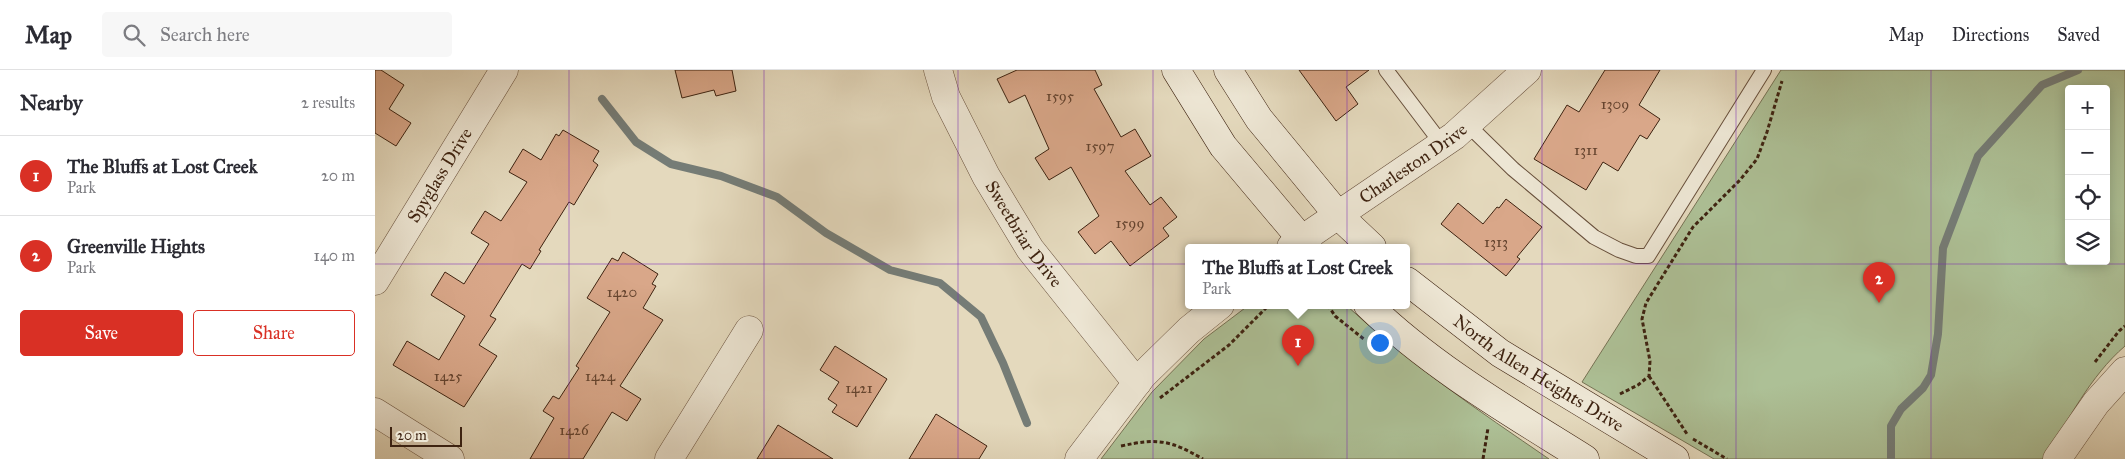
<!DOCTYPE html>
<html lang="en">
<head>
<meta charset="utf-8">
<style>
	:root { --surface:#fff; --page:#f7f7f7; --text:#2b2b33; --muted:#7c7c81; --line:#e1e1e2; --accent:#d93025 }
	body { margin:0; font-family:"IM FELL Great Primer",serif; background:var(--page); color:var(--text) }
	.controls { position:absolute; right:15px; top:15px; display:grid; overflow:hidden; border-radius:5px; box-shadow:0 2px 12px #0003 }
	.controls button { width:45px; height:45px; display:grid; place-items:center; padding:0; border:0; border-bottom:1px solid var(--line); background:var(--surface); color:var(--text); font:25px sans-serif }
	.scale { position:absolute; left:15px; bottom:12px; width:72px; box-sizing:border-box; padding-left:5px; border:2px solid #3e2311; border-top:0; font-size:14px; line-height:18px; white-space:nowrap; color:#3e2311; -webkit-text-stroke:4px #ede6d4; paint-order:stroke }
	.you { position:absolute; left:1004px; top:272px; width:18px; height:18px; margin:-12px; border:4px solid #fff; border-radius:50%; background:#1a73e8; box-shadow:0 0 0 8px #1a73e833 }
	.badge { display:grid; place-items:center; width:32px; height:32px; border-radius:50%; background:var(--accent); color:#fff; font-size:16px; font-weight:700 }
	.pin { position:absolute; translate:-50% -41px; filter:drop-shadow(0 1px 2px #0008) }
	.pin::after { content:''; position:absolute; top:26px; width:18px; height:15px; background:inherit; clip-path:polygon(0 0,100% 0,50% 100%) }
	.popup { position:absolute; left:810px; top:174px; width:225px; height:65px; box-sizing:border-box; display:grid; place-content:center; border-radius:5px; background:var(--surface); filter:drop-shadow(0 1px 4px #0005); font-size:16px; white-space:nowrap; color:var(--muted) }
	.popup b { font-size:19px; color:var(--text) }
	.popup::after { content:''; position:absolute; left:50%; top:100%; margin-left:-10px; border:10px solid transparent; border-top-color:var(--surface) }
	.list { margin:0; padding:0; list-style:none }
	h2 { display:flex; justify-content:space-between; align-items:center; height:65px; margin:0; padding:0 20px; font-size:21px }
	h2 small { font-size:16px; font-weight:400; color:var(--muted) }
	.list li { display:grid; grid-template-columns:32px 1fr auto; gap:15px; align-items:center; box-sizing:border-box; height:80px; padding:0 20px; border-top:1px solid var(--line) }
	.list b { display:block; font-size:19px; white-space:nowrap }
	.list p { margin:0; font-size:16px; white-space:nowrap; color:var(--muted) }
	.list em { font-size:16px; font-style:normal; color:var(--muted) }
	.actions { display:flex; gap:10px; padding:15px 20px }
	.actions a { flex:1; padding:11px 0; border:1px solid var(--accent); border-radius:5px; text-align:center; font-size:18px; color:var(--accent) }
	.actions .main { background:var(--accent); color:#fff }
	.icon { flex:none; width:28px; height:28px; fill:none; stroke:currentColor; stroke-width:2; stroke-linecap:round; stroke-linejoin:round }
	.map { position:relative; flex:none; width:1750px; height:389px; overflow:hidden }
	header { display:flex; align-items:center; gap:30px; box-sizing:border-box; height:70px; padding:0 25px; background:var(--surface); border-bottom:1px solid var(--line) }
	header strong { font-size:24px }
	nav { display:flex; gap:28px; margin-inline-start:auto; font-size:18px }
	.search { width:350px; height:45px; background:var(--page); display:flex; align-items:center; gap:12px; box-sizing:border-box; padding:0 18px; border-radius:5px; color:var(--muted); font-size:19px }
	main { display:flex }
	aside { flex:1; background:var(--surface) }
	.map>svg:first-child { display:block }
	.green { fill:#adc096; stroke:#767254; fill-rule:evenodd }
	.lines { fill:none; stroke-linecap:round; stroke-linejoin:round }
	.stream { stroke:#757c76; stroke-width:8 }
	.building { fill:#d9a789; stroke:#3e2311 }
	.service-casing { stroke:#68503c; stroke-width:16 }
	.minor-casing { stroke:#68503c; stroke-width:29 }
	.secondary-casing { stroke:#3e2311; stroke-width:29 }
	.path { stroke:#3e2311; stroke-width:3; stroke-dasharray:4 2.5; stroke-linecap:butt }
	.service { stroke:#ede6d4; stroke-width:14 }
	.minor { stroke:#ede6d4; stroke-width:28 }
	.secondary { stroke:#ede6d4; stroke-width:28 }
	.grid { fill:none; stroke:#7b2cbf; stroke-width:1; stroke-opacity:0.55 }
	.labels { text-anchor:middle; stroke-width:4; stroke-linejoin:round; paint-order:stroke }
	.number-label { font-size:15px; fill:#65442f }
	.street-label { font-size:18px; fill:#3e2311; stroke:#ede6d4 }
</style>
</head>
<body>
<header>
<strong>Map</strong>
<div class="search"><svg class="icon" aria-label="search" viewBox="0 0 24 24"><circle cx="10" cy="10" r="6"/><path d="M15 15l6 6"/></svg>Search here</div>
<nav><a>Map</a><a>Directions</a><a>Saved</a></nav>
</header>
<main>
<aside>
<h2>Nearby<small>2 results</small></h2>
<ul class="list">
<li><span class="badge">1</span><div><b>The Bluffs at Lost Creek</b><p>Park</p></div><em>20 m</em></li>
<li><span class="badge">2</span><div><b>Greenville Hights</b><p>Park</p></div><em>140 m</em></li>
</ul>
<div class="actions"><a class="main">Save</a><a>Share</a></div>
</aside>
<div class="map">
<svg width="1750" height="389" viewBox="0 0 1750 389">
	<rect width="100%" height="100%" fill="#e4d9bd"/>
	<filter id="stains"><feTurbulence type="fractalNoise" baseFrequency=".004" numOctaves="4"/><feColorMatrix values="0 0 0 0 .2 0 0 0 0 .09 0 0 0 0 .02 0 0 0 .5 -.17"/></filter>
	<radialGradient id="worn" r=".72"><stop offset=".6" stop-color="#630" stop-opacity="0"/><stop offset="1" stop-color="#630" stop-opacity=".3"/></radialGradient>
	<!-- green -->
	<g class="green">
		<path d="M 1406,0 L 1750,0 L 1750,276 C 1715,306 1693,351 1669,389 L 1339,389 L 1207,312 ZM 1694,19 L 1731,19 L 1731,191 L 1694,191 Z"/>
		<path d="M 874,235 L 971,235 C 1033,293 1104,341 1174,389 L 726,389 L 777,322 L 829,269 Z"/>
	</g>
	<g class="lines">
		<!-- stream -->
		<g class="stream">
			<polyline points="227,29 261,72 296,94 346,106 402,127 451,163 515,200 565,213 606,247 628,293 652,353"/>
			<polyline points="1516,389 1516,356 1526,339 1548,318 1556,305 1563,264 1568,178 1603,86 1667,15 1703,0"/>
		</g>
	</g>
	<!-- building -->
	<g class="building">
		<polygon points="0,0 6,0 29,15 14,39 36,53 21,76 0,63"/>
		<polygon points="300,0 357,0 361,21 341,26 339,20 307,28"/>
		<polygon points="642,0 720,0 727,15 719,19 746,67 760,59 776,86 750,101 775,135 786,127 802,147 788,158 794,166 755,196 736,171 720,184 703,162 724,146 696,97 674,110 660,88 674,79 650,25 634,33 622,9"/>
		<polygon points="924,0 994,0 971,17 983,34 961,51"/>
		<polygon points="1230,0 1285,0 1264,35 1285,49 1272,69 1265,65 1243,101 1228,92 1211,120 1159,89 1192,35 1204,42"/>
		<polygon points="188,60 224,81 218,91 223,95 199,135 194,132 164,180 166,181 155,199 147,194 115,246 121,249 104,275 122,286 89,337 18,295 32,271 64,290 90,246 56,225 70,202 89,214 114,174 96,163 110,141 126,151 152,112 134,102 148,79 166,90 181,64 184,66"/>
		<polygon points="1131,129 1167,157 1142,187 1145,189 1131,206 1066,154 1083,133 1108,154 1122,137 1124,138"/>
		<polygon points="248,182 283,204 277,214 281,216 268,238 288,250 245,316 266,329 252,351 237,342 208,389 155,389 179,348 168,341 178,326 184,329 204,298 201,296 235,242 212,228 237,188 243,191"/>
		<polygon points="460,276 512,309 482,357 457,342 462,335 453,329 464,312 445,300"/>
		<polygon points="561,344 612,376 604,389 534,389"/>
		<polygon points="403,355 458,389 382,389"/>
	</g>
	<g class="lines">
		<defs>
			<g id="service">
				<polyline points="1011,0 1067,74"/>
				<polyline points="1092,54 1138,99 1219,167 1244,180 1261,186 1273,186 1389,0"/>
			</g>
			<g id="minor">
				<path id="s1" d="M 563,0 L 571,27 L 611,106 L 655,179 L 762,313"/>
				<path id="s2" d="M 916,177 L 1079,66 L 1152,0"/>
				<path id="s3" d="M 0,211 L 129,0"/>
				<polyline points="0,342 75,389"/>
				<polyline points="294,389 374,260"/>
				<polyline points="704,389 767,306 814,260 845,235"/>
				<polyline points="1682,389 1721,333 1750,301"/>
			</g>
			<g id="secondary">
				<polyline points="801,0 848,76 933,177"/>
				<polyline points="853,0 884,49 963,145 997,177"/>
				<path id="s4" d="M 1032,211 L 1125,283 L 1300,389"/>
				<path d="M 993,235 C 1057,297 1135,342 1210,389"/>
			</g>
		</defs>
		<!-- service casing -->
		<use href="#service" class="service-casing"/>
		<!-- minor casing -->
		<use href="#minor" class="minor-casing"/>
		<!-- secondary casing -->
		<use href="#secondary" class="secondary-casing"/>
		<!-- path -->
		<g class="path">
			<polyline points="953,235 960,246 990,270"/>
			<polyline points="1720,292 1744,261 1750,256"/>
			<polyline points="1274,306 1312,364"/>
			<polyline points="1245,324 1263,315 1274,306 1275,291 1267,249 1271,233 1318,157 1365,110 1382,89 1392,62 1407,11"/>
			<polyline points="785,328 854,275 894,235"/>
			<polyline points="1318,369 1352,389"/>
			<path d="M 746,376 C 783,368 795,370 828,389"/>
			<polyline points="1108,389 1113,358"/>
		</g>
		<!-- service -->
		<use href="#service" class="service"/>
		<!-- minor -->
		<use href="#minor" class="minor"/>
		<!-- secondary -->
		<use href="#secondary" class="secondary"/>
	</g>
	<!-- grid -->
	<path class="grid" d="M 194,0 L 194,389M 389,0 L 389,389M 583,0 L 583,389M 778,0 L 778,389M 972,0 L 972,389M 1167,0 L 1167,389M 1361,0 L 1361,389M 1556,0 L 1556,389M 0,194 L 1750,194"/>
	<g class="labels">
		<!-- number labels -->
		<g class="number-label">
			<text x="685" y="31">1595</text>
			<text x="1240" y="39">1309</text>
			<text x="725" y="81">1597</text>
			<text x="1211" y="85">1311</text>
			<text x="755" y="158">1599</text>
			<text x="1121" y="177">1313</text>
			<text x="247" y="227">1420</text>
			<text x="73" y="311">1425</text>
			<text x="225" y="311">1424</text>
			<text x="484" y="323">1421</text>
			<text x="199" y="365">1426</text>
		</g>
		<!-- street labels -->
		<g class="street-label">
			<text dy="6" stroke="none"><textPath href="#s2" startOffset="148">Charleston Drive</textPath></text>
			<text dy="6" stroke="none"><textPath href="#s3" startOffset="124">Spyglass Drive</textPath></text>
			<text dy="6" stroke="none"><textPath href="#s1" startOffset="186">Sweetbriar Drive</textPath></text>
			<text dy="6" stroke="none"><textPath href="#s4" startOffset="161">North Allen Heights Drive</textPath></text>
		</g>
	</g>
	<rect width="100%" height="100%" filter="url(#stains)"/>
	<rect width="100%" height="100%" fill="url(#worn)"/>
</svg>
<div class="controls">
<button>+</button>
<button>−</button>
<button><svg class="icon" aria-label="locate" viewBox="0 0 24 24"><circle cx="12" cy="12" r="6"/><path d="M12 2v4M12 18v4M2 12h4M18 12h4"/></svg></button>
<button><svg class="icon" aria-label="layers" viewBox="0 0 24 24"><path d="M12 4l9 5-9 5-9-5zM3 14l9 5 9-5"/></svg></button>
</div>
<div class="scale">20 m</div>
<div class="you"></div>
<div class="pin badge" style="left:923px;top:296px">1</div>
<div class="popup"><b>The Bluffs at Lost Creek</b>Park</div>
<div class="pin badge" style="left:1504px;top:233px">2</div>
</div>
</main>
</body>
</html>
